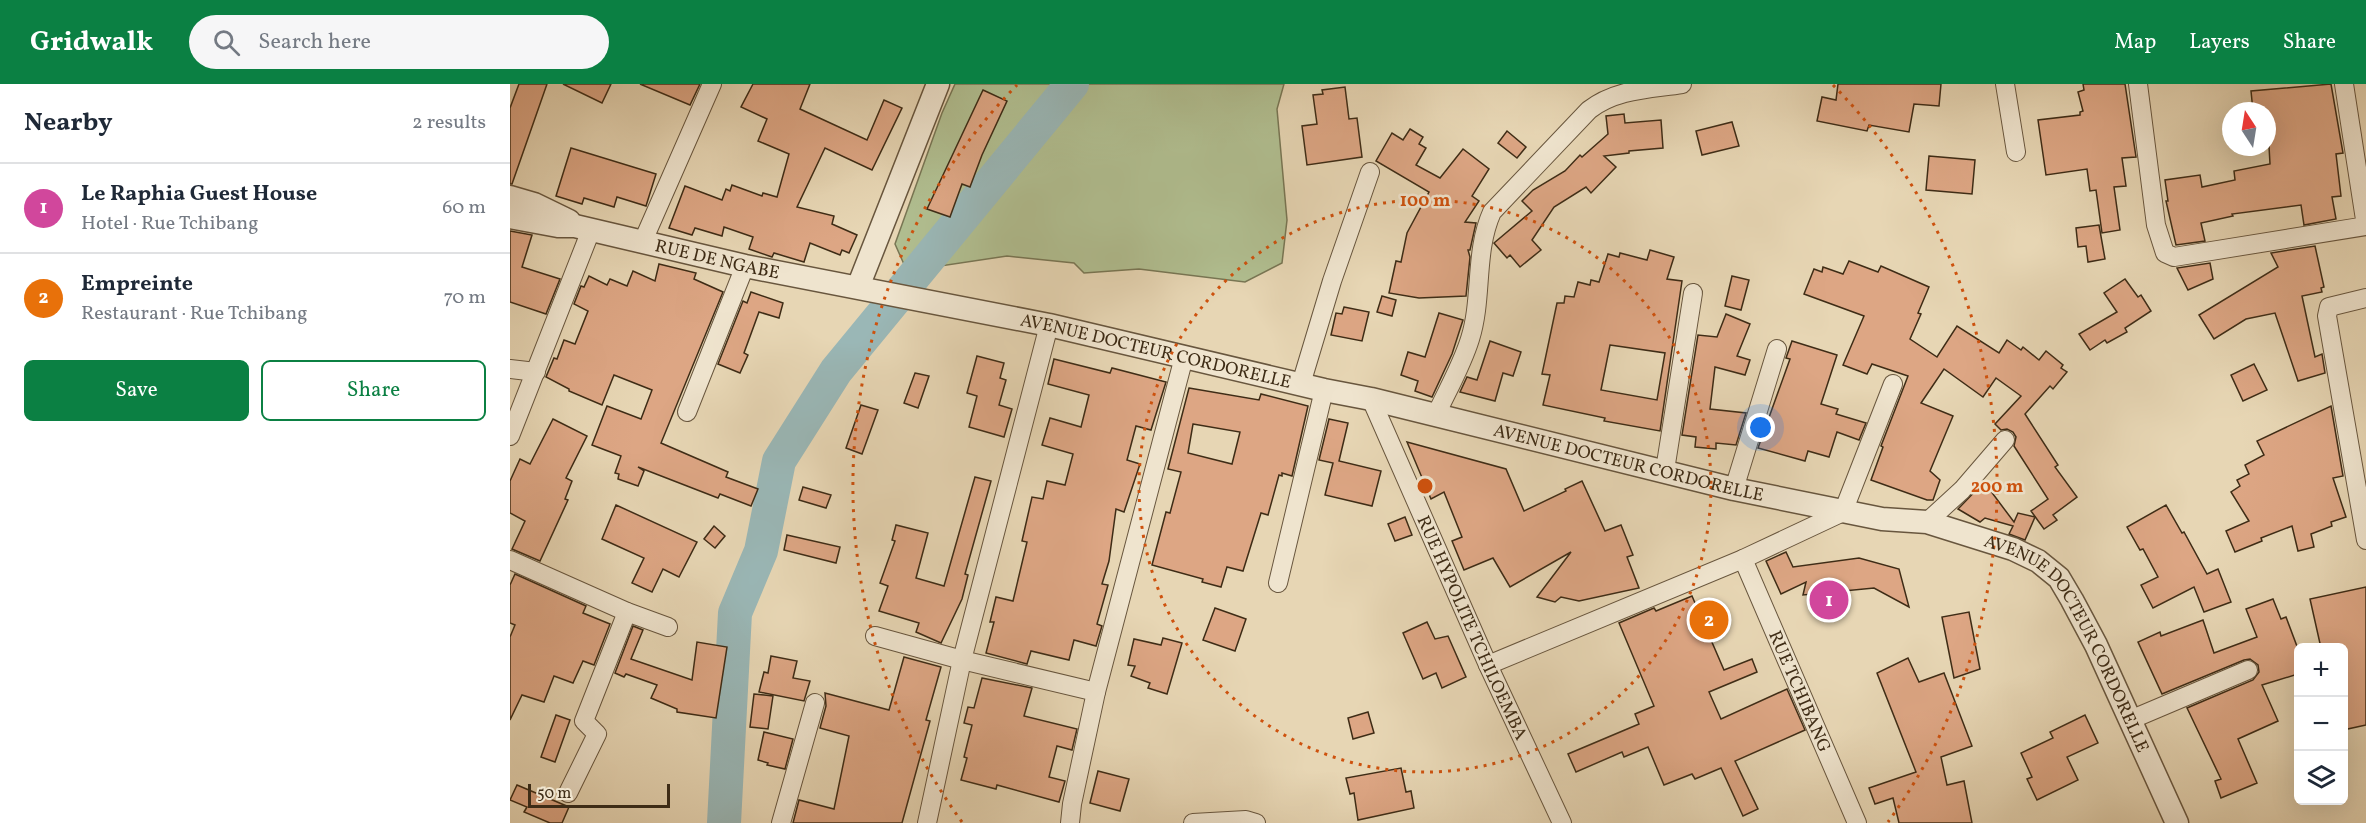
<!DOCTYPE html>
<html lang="en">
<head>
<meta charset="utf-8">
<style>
	:root { --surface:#fff; --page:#f6f6f7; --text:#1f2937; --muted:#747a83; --line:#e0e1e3; --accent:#0b8043 }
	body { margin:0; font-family:Vollkorn,serif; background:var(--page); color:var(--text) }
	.controls { position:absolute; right:18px; bottom:18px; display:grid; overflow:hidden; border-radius:9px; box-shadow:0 6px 24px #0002 }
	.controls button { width:54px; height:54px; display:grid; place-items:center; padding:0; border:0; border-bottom:2px solid var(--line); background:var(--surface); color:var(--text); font:30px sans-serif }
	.compass { position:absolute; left:1712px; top:18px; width:54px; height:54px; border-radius:50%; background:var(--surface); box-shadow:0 6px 24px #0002; rotate:348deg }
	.scale { position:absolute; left:18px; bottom:15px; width:142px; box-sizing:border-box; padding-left:6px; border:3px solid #3e2c16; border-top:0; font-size:16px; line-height:21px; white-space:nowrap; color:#3e2c16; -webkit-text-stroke:4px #efe4ce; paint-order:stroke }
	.you { position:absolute; left:1251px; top:344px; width:21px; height:21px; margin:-15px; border:4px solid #fff; border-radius:50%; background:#1a73e8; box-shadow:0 0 0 9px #1a73e833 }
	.badge { display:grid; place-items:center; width:39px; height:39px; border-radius:50%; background:var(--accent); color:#fff; font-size:20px; font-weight:700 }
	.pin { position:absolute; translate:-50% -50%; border:3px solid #fff; box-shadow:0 2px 6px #0006 }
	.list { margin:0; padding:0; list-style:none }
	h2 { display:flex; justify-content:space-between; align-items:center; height:78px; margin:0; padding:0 24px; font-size:26px }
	h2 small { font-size:20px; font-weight:400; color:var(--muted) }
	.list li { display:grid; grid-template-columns:39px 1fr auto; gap:18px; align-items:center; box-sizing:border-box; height:90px; padding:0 24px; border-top:2px solid var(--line) }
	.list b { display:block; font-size:22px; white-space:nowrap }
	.list p { margin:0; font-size:20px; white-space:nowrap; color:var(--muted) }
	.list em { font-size:20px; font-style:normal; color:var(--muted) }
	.actions { display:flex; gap:12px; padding:18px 24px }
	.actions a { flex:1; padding:14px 0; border:2px solid var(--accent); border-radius:9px; text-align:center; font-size:21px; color:var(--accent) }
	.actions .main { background:var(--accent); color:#fff }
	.icon { flex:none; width:33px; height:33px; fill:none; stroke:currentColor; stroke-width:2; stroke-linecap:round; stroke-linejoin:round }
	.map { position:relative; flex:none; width:1856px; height:739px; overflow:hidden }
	header { display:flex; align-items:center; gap:36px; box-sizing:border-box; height:84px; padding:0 30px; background:var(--accent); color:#fff }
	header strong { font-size:28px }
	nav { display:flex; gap:33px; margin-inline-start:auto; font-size:21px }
	.search { width:420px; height:54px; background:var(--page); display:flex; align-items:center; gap:15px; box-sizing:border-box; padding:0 21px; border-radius:33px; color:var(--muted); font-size:22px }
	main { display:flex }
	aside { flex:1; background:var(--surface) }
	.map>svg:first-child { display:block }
	.green { fill:#b1bf91; stroke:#787654; stroke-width:1.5 }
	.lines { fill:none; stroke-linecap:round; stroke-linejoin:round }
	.river { stroke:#9ab7b6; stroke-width:34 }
	.building { fill:#dda684; stroke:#3e2c16; stroke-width:1.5; fill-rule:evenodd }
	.minor-casing { stroke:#68563e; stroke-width:20 }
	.tertiary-casing { stroke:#68563e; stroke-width:25 }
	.minor { stroke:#efe4ce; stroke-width:18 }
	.tertiary { stroke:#efe4ce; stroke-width:22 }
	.ring { fill:none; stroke:#ce520e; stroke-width:3; stroke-dasharray:3 6 }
	.labels { text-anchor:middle; stroke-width:5; stroke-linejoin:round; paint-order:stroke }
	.street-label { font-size:18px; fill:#3e2c16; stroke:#efe4ce }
	.centre { fill:#ce520e; stroke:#efe4ce; stroke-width:3 }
	.ring-label { font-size:18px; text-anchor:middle; font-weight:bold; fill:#ce520e; stroke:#efe4ce; stroke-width:5; stroke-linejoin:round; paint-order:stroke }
</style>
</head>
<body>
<header>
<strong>Gridwalk</strong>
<div class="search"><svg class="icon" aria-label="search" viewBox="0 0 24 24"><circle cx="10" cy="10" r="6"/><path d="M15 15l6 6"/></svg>Search here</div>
<nav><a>Map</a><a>Layers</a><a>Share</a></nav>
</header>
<main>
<aside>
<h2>Nearby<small>2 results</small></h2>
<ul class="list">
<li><span class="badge" style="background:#d1479c">1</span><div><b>Le Raphia Guest House</b><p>Hotel · Rue Tchibang</p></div><em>60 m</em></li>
<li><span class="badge" style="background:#e8710a">2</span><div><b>Empreinte</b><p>Restaurant · Rue Tchibang</p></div><em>70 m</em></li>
</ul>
<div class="actions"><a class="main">Save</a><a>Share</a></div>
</aside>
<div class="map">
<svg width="1856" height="739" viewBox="0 0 1856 739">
	<rect width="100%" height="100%" fill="#e7d6b4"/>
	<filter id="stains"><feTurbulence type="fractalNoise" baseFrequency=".00333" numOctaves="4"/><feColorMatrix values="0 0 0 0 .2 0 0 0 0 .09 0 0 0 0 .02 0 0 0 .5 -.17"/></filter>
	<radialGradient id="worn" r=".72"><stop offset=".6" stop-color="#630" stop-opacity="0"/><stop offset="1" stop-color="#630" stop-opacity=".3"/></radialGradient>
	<!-- green -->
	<polygon class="green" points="445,0 774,0 767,25 777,136 772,179 735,198 629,185 574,189 564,179 497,172 397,187 385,160 432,29"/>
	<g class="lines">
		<!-- river -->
		<polyline class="river" points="214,739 225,529 251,467 269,377 326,287 562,0"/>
	</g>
	<!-- building -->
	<g class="building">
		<polygon points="9,0 37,0 2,100 0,100 0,24"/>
		<polygon points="53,0 101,0 92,19"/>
		<polygon points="130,0 190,0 180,21"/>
		<polygon points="243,0 300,0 290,25 357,56 374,16 392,24 362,86 315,64 287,123 324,132 322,140 347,151 339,169 332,166 330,171 300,159 294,178 264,169 262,173 239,165 243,153 214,143 212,152 185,144 182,151 159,144 175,102 212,116 216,105 220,107 222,101 252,112 253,109 267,113 279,70 248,57 257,35 231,23"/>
		<polygon points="1328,0 1431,0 1429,22 1404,20 1399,48 1359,41 1357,47 1307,37 1312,13 1326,16"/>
		<polygon points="1573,0 1615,0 1626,73 1612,74 1616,102 1604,103 1610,146 1592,149 1586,106 1580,107 1577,85 1536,91 1528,36 1570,31 1570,28 1573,27 1568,8 1574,6"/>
		<polygon points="1821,0 1833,69 1826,70 1831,112 1822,113 1826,135 1794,141 1791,121 1722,130 1723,132 1691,139 1695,157 1666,161 1656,117 1658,117 1655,96 1690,91 1692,103 1725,96 1724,87 1760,80 1757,27 1743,27 1741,7"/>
		<polygon points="835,3 839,35 847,34 852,73 797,81 792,42 807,40 803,11 813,10 812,6"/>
		<polygon points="473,6 497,17 472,71 460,103 452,100 440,133 417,125"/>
		<polygon points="1114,30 1115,39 1151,36 1153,64 1119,67 1119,69 1094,72 1106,83 1081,109 1076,103 1044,123 1022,156 1031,166 1010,183 1000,171 997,174 984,159 1022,127 1012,117 1023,106 1055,87 1070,71 1072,73 1098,50 1096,32"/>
		<polygon points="1222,38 1229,62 1192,71 1186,47"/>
		<polygon points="900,45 913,53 909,60 916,64 906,81 930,94 953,65 979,85 962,112 969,117 955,138 966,139 960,166 958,166 960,173 956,212 909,214 879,209 886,177 891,178 897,149 919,108 866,77 882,49 893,56"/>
		<polygon points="997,47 1016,63 1007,74 988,59"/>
		<polygon points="61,64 146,90 136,122 107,113 104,123 74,114 72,120 46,112"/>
		<polygon points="1419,72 1465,76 1462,110 1416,106"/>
		<polygon points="1589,141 1595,175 1578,178 1576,162 1568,163 1566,144"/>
		<polygon points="0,147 22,151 12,183 50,195 36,230 0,218"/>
		<polygon points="1805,162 1814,203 1811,204 1812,208 1792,212 1805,273 1812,270 1815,289 1788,297 1765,229 1736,235 1704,255 1689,231 1768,183 1761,169"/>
		<path d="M 1140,166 L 1164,173 L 1157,195 L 1172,197 L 1150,347 L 1094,337 L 1095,334 L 1033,321 L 1040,291 L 1032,290 L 1047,219 L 1054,219 L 1055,212 L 1064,213 L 1068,198 L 1080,201 L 1081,196 L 1089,198 L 1098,170 L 1109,173 L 1110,169 L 1137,176 ZM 1100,261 L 1155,269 L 1147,316 L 1091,306 Z"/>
		<polygon points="1339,177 1368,188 1371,182 1419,203 1408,229 1411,230 1400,255 1427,273 1447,242 1489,269 1497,256 1511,266 1513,263 1529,276 1536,267 1553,281 1551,284 1557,288 1543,305 1540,302 1515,330 1548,381 1545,383 1567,413 1543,431 1547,436 1534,445 1521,427 1538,415 1504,362 1506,353 1503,348 1497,345 1491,346 1485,340 1511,312 1486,294 1473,313 1434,285 1411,319 1443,332 1420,387 1430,396 1423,416 1417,416 1361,396 1373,363 1371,362 1398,292 1362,280 1357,290 1333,281 1354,232 1294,210 1304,185 1312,188 1313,183 1333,190"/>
		<polygon points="1700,179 1703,195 1678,206 1667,184"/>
		<polygon points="149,180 186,189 184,195 213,208 151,359 218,388 216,393 248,405 241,422 210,410 208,414 128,383 134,387 128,402 108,395 109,390 105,389 111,372 82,361 97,322 131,335 142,306 104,291 92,321 59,307 59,305 36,293 44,274 47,275 54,256 65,260 78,227 64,220 71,202 74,203 79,192 97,201 100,195 117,202 123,187 145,197"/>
		<polygon points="1222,192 1239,196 1231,226 1215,222"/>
		<polygon points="1615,195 1628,213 1631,211 1641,227 1615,244 1617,248 1597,259 1595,256 1580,266 1569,250 1607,228 1594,209"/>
		<polygon points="241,208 273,219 269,234 249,228 234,269 238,271 230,289 208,280 233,217 237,219"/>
		<polygon points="872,212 886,216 882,232 867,228"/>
		<polygon points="834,223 859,228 852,257 821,251 826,229 832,230"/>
		<polygon points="929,229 953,236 942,270 922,313 905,307 908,297 891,291 898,268 915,273"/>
		<polygon points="1216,230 1240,240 1227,272 1240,276 1235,291 1205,283 1200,325 1236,329 1226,361 1206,359 1206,365 1185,363 1186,353 1172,351 1188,251 1207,253"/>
		<polygon points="980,257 1011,268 1003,292 993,289 985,317 950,308 957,293 967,296"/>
		<polygon points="1282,257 1327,271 1311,320 1328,325 1326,330 1356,339 1349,356 1327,348 1319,373 1298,367 1295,377 1248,364 1280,275 1276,274"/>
		<polygon points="467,272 494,279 490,294 496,296 489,321 502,325 494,353 459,343 467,312 457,309"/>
		<polygon points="544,275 600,289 602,284 656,298 641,346 626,342 617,376 630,380 614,428 606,425 599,477 592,500 598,501 587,540 592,542 586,562 564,556 559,576 521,567 517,580 476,569 484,538 480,538 486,513 503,517 517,458 512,457 522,413 533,415 537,397 555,401 563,370 532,361 540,334 571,343 579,311 538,300"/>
		<polygon points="1744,280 1757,306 1733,317 1721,291"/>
		<polygon points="405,289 419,292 408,324 394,319"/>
		<path d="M 679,304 L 749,316 L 751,310 L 798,322 L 782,392 L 772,389 L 772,392 L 769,391 L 758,431 L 751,429 L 733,487 L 717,483 L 711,503 L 692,498 L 693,495 L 642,481 L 656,428 L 660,429 L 671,388 L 658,385 ZM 683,340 L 730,348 L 722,380 L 678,369 Z"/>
		<polygon points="351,321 368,326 352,370 336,364"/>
		<polygon points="1821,322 1833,392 1823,394 1836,433 1821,438 1822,442 1801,450 1804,463 1788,467 1782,442 1751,454 1752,457 1725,468 1716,447 1739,437 1721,408 1730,402 1727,396 1739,390 1735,381 1754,371 1747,357"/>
		<polygon points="43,335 77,352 56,394 62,397 55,415 58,416 30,477 2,465 15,437 0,429 0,397 10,375 20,380"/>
		<polygon points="819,335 838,339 829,377 871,387 862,422 815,411 823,379 809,376"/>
		<polygon points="897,358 996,385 1014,427 1056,407 1055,405 1072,397 1095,447 1111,441 1123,471 1117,473 1129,504 1069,517 1051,513 1045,518 1027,513 1061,468 1000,503 983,474 954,486 942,457 952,453 934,408 921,415"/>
		<polygon points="465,393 481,397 455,490 458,491 452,515 431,559 406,548 409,539 369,527 378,502 370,499 385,457 382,456 386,441 418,449 406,494 434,502"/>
		<polygon points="1474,398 1504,438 1508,429 1525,433 1515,456 1499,450 1503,442 1475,434 1470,438 1448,425"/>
		<polygon points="293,403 321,411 316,424 289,416"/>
		<polygon points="106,421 187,458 169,493 153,485 142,508 122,499 134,474 92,455"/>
		<polygon points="1656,421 1672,449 1674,448 1697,490 1708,485 1721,518 1694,528 1684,503 1643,524 1631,501 1648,493 1633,465 1630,466 1617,443"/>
		<polygon points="895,433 902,451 885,457 878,440"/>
		<polygon points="204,442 215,452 205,464 194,455"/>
		<polygon points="277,451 330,463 326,479 274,466"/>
		<polygon points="1276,468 1283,483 1349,474 1389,485 1399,523 1364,504 1293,511 1296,498 1271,510 1256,477"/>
		<polygon points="5,490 76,522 73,529 100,540 84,581 73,577 63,599 44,592 34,618 12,611 0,636 0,553 5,541 0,539 0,501"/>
		<polygon points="1856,503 1856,641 1833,646 1833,564 1811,564 1800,515"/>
		<polygon points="1182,512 1214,586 1242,575 1247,588 1199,608 1211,635 1277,605 1295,646 1225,677 1248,725 1233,732 1211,684 1185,695 1182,690 1154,701 1138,663 1114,673 1112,668 1066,688 1058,670 1129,640 1125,630 1144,622 1109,539 1144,524 1146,527"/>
		<polygon points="1763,515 1771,535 1776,533 1788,565 1788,590 1752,601 1768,637 1728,655 1747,699 1711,714 1705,697 1711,695 1677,624 1743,596 1749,588 1748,581 1740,575 1734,576 1652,610 1628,558 1650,548 1651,552 1693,536 1704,569 1747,553 1736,525"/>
		<polygon points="705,524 736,535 725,567 693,556"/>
		<polygon points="1459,528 1470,585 1444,594 1432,533"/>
		<polygon points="917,538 925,555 938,552 956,593 932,604 926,589 913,595 893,549"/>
		<polygon points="123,542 133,546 121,575 182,596 187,558 217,563 206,634 167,628 167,625 141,614 147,601 116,590 114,593 105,589"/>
		<polygon points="653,554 672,559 657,610 638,604 640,599 621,592 625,582 618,581 624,555 651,561"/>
		<polygon points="261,572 287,577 283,594 300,597 294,617 249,608 254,588 258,589"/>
		<polygon points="394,573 431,583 416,636 420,637 392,739 283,739 289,716 324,725 339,652 310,644 316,622 315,609 379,626"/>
		<polygon points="1398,574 1409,598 1434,589 1462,662 1431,673 1437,701 1454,697 1462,739 1389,739 1383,714 1365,720 1359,704 1406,688 1367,589"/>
		<polygon points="472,594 522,604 514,632 567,645 562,666 547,662 539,693 555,697 549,718 487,701 486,705 451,696 457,674 454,673 462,641 454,639 458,623 464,624"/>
		<polygon points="244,610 263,612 258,645 240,643"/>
		<polygon points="858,628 864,649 843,655 838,634"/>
		<polygon points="46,631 60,636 45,678 31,673"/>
		<polygon points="1575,631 1588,659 1557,673 1568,696 1527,716 1517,695 1522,693 1511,669 1543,654 1540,648"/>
		<polygon points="254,648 283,655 275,685 257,681 258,679 248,676"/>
		<polygon points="891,684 896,708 901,707 904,724 848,736 844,709 840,710 836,694"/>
		<polygon points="588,687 619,695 610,727 580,719"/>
		<polygon points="7,701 59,723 52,739 40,739 14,728 17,723 0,716"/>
	</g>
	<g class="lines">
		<defs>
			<g id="minor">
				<polyline points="1495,0 1506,68"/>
				<polyline points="1628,0 1646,141 1655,169 1664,173 1856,142 1834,0"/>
				<polyline points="133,157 202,0"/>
				<polyline points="1856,214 1819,223 1817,232 1856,456"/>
				<polyline points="0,285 26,288"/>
				<polyline points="791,300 822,197 860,88"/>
				<path id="s1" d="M 861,315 L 978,581 L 1052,739"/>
				<polyline points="177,328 235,182"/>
				<path d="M 926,331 C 937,307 952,281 960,255 C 973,214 964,168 982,128 L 1079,26 C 1106,5 1140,5 1172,0"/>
				<polyline points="0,352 81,146"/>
				<polyline points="1155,386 1183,209"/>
				<polyline points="1224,405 1267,265"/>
				<polyline points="1417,438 1452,406 1495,356"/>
				<path id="s2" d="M 1233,475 L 1347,739"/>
				<polyline points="0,476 117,528 158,543"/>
				<polyline points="768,499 814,306"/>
				<polyline points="365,552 452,576 586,608"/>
				<polyline points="978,581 1233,475 1333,428 1383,300"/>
				<polyline points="1620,636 1738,586"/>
				<polyline points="58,709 87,650 74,637 117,528"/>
				<polyline points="271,739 305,619"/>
				<polyline points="417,739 452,576 539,241"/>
				<polyline points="560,739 562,720 586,608 674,273"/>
				<polyline points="683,739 736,736 746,739"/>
			</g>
			<g id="tertiary">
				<polyline points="0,113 24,120 59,137"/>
				<path id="s3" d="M 0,133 L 48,142 L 65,142 L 235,182 L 539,241 L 814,306 L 861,315 L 1224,405 L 1372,435 L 1417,438 L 1503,465 L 1528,477 L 1549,494 L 1562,516 L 1586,561 L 1667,739"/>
				<polyline points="348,203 428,0"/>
			</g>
		</defs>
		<!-- minor casing -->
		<use href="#minor" class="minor-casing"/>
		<!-- tertiary casing -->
		<use href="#tertiary" class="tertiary-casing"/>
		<!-- minor -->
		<use href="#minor" class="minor"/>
		<!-- tertiary -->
		<use href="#tertiary" class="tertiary"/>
	</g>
	<!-- distance rings -->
	<g class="ring">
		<circle cx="915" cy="402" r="286"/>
		<path d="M452 738A572 572 0 0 1 507 1M1323 1A572 572 0 0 1 1378 738"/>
	</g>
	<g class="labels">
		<!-- street labels -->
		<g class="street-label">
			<text dy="6" stroke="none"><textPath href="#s3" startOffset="212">RUE DE NGABE</textPath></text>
			<text dy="6" stroke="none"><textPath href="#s3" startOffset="660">AVENUE DOCTEUR CORDORELLE</textPath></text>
			<text dy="6" stroke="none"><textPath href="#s3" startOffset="1146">AVENUE DOCTEUR CORDORELLE</textPath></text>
			<text dy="6" stroke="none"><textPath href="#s1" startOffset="250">RUE HYPOLITE TCHILOEMBA</textPath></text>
			<text dy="6" stroke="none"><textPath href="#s3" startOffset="1650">AVENUE DOCTEUR CORDORELLE</textPath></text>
			<text dy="6" stroke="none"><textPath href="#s2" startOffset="144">RUE TCHIBANG</textPath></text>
		</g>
	</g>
	<circle cx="915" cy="402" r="9" class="centre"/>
	<g class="ring-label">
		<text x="915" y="122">100 m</text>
		<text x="1487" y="408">200 m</text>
	</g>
	<rect width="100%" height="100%" filter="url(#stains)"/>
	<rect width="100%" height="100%" fill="url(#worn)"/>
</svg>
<div class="controls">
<button>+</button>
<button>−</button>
<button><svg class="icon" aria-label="layers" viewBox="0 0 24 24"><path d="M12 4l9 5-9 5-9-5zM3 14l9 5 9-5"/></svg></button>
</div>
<svg class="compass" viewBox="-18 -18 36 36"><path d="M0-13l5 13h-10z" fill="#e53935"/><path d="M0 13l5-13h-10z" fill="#747a83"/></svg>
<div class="scale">50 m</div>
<div class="you"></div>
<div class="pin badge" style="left:1319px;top:516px;background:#d1479c">1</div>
<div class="pin badge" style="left:1199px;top:536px;background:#e8710a">2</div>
</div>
</main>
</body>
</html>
